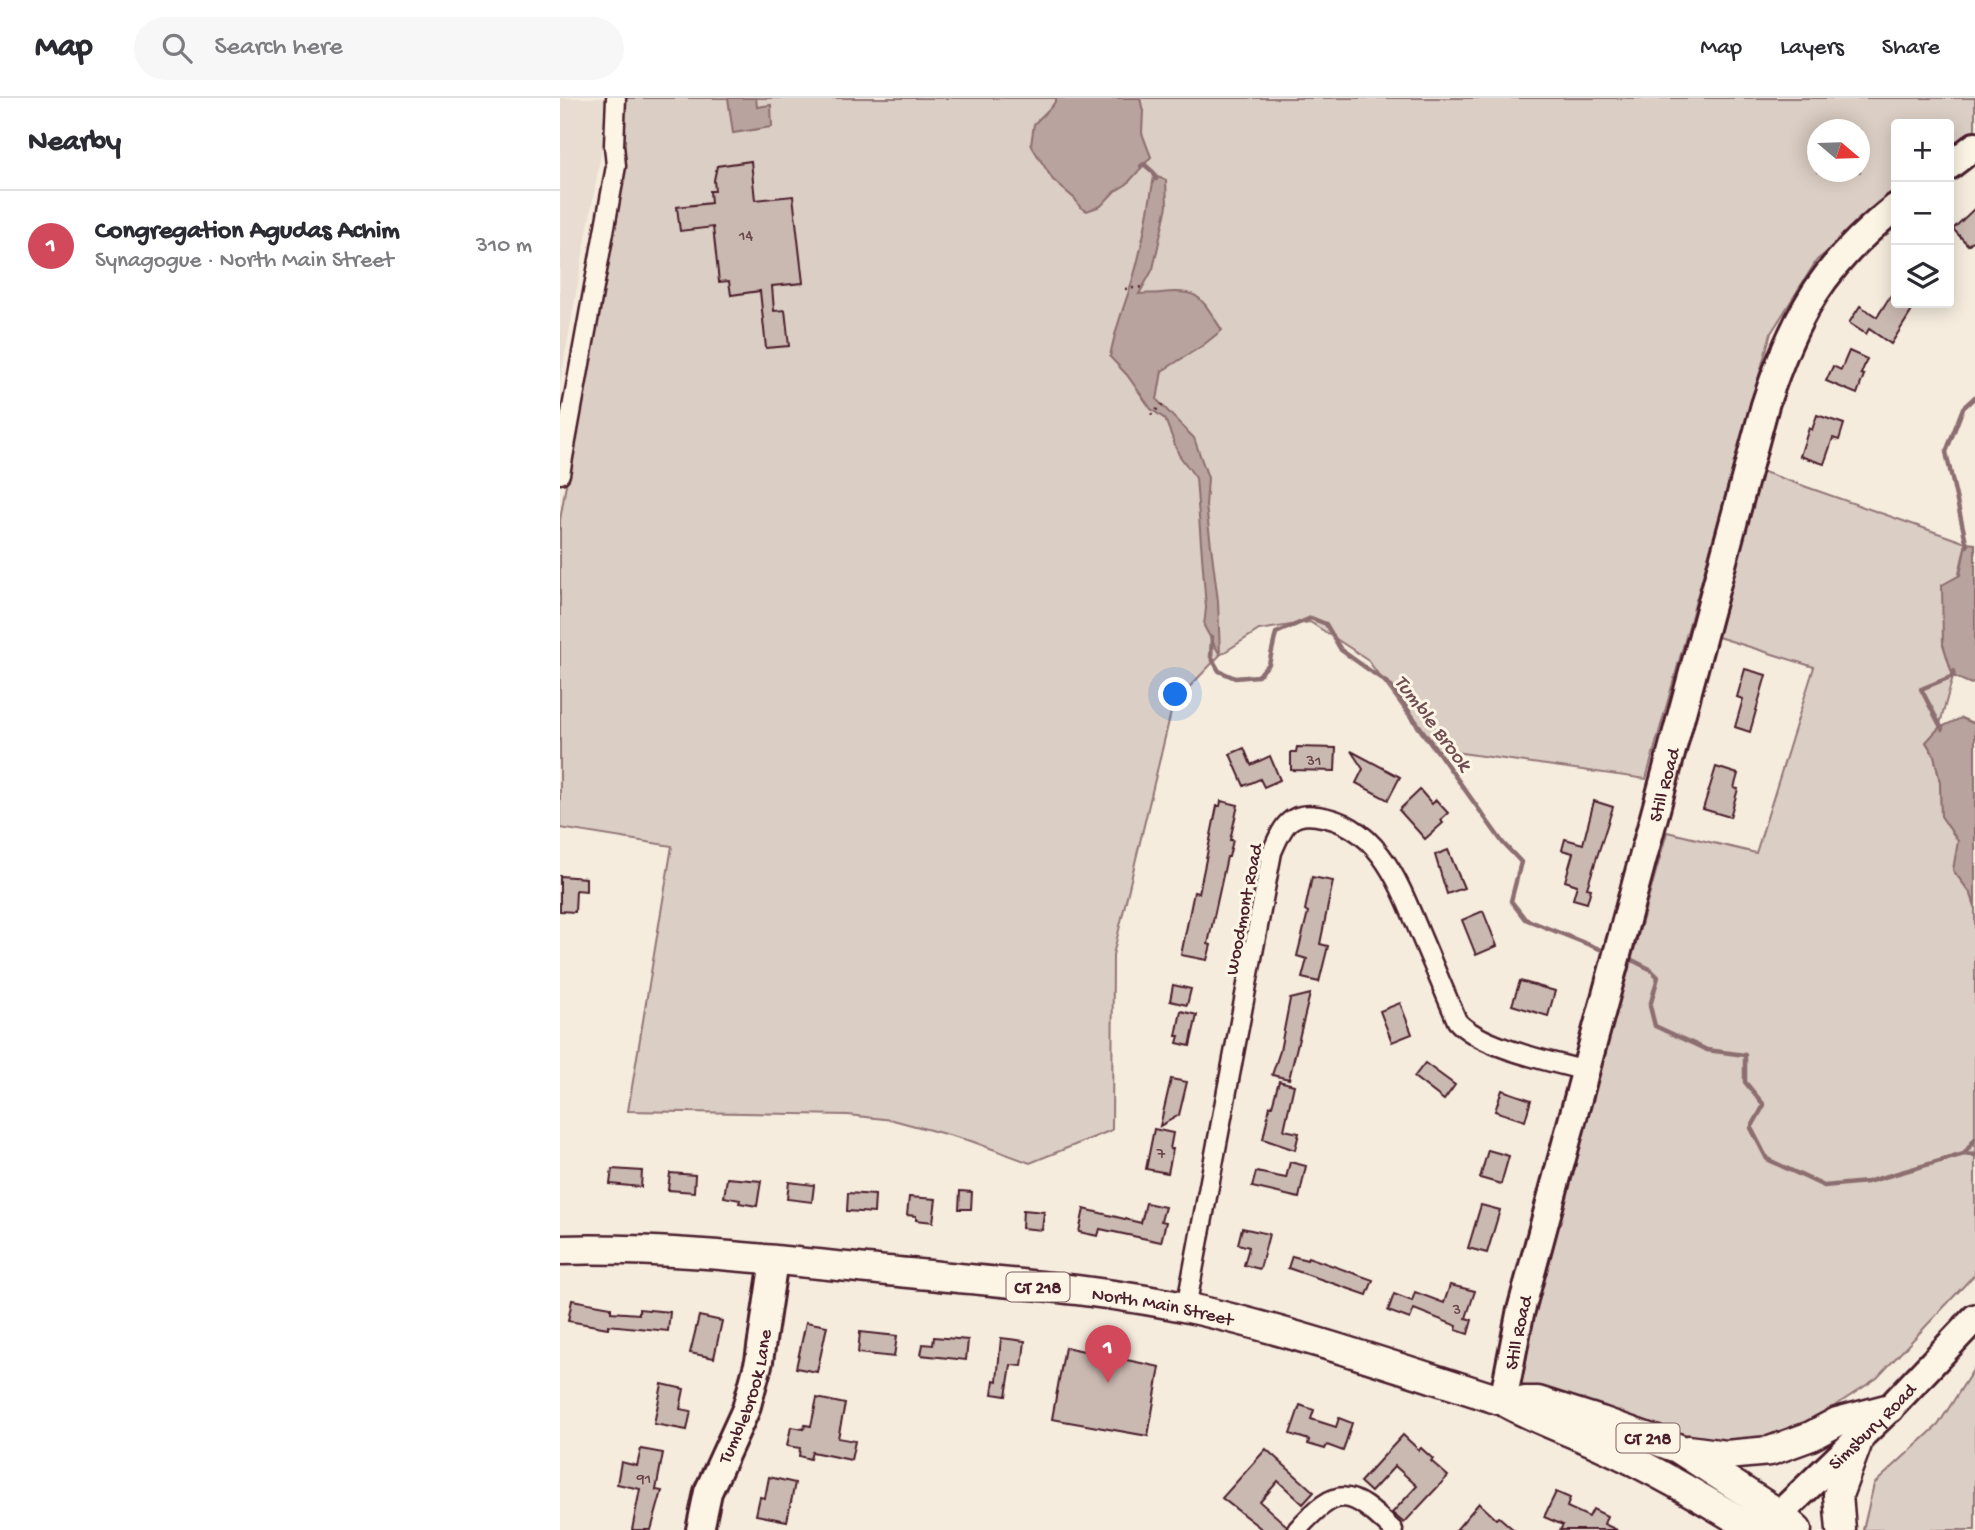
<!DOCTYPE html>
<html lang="en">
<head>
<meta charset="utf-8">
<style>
	:root { --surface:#fff; --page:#f7f7f7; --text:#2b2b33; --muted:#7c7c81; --line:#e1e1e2; --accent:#d1495b }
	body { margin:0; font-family:"Gochi Hand",sans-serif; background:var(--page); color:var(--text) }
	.controls { position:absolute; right:21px; top:21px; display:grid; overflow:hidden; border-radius:7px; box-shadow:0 4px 18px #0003 }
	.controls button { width:63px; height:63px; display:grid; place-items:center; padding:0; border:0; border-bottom:2px solid var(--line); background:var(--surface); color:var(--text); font:35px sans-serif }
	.compass { position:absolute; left:1247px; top:21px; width:63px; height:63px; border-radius:50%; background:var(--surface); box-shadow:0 4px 18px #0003; rotate:109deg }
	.you { position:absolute; left:616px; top:597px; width:24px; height:24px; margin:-18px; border:5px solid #fff; border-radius:50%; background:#1a73e8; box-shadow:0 0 0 10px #1a73e833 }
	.badge { display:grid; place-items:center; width:46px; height:46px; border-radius:50%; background:var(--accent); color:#fff; font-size:23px; font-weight:700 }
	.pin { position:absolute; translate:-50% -58px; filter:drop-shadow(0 2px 4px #0008) }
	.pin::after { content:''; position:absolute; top:37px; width:24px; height:21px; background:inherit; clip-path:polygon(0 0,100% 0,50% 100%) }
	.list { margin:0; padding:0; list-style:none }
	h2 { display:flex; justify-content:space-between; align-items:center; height:91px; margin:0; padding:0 28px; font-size:30px }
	h2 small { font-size:23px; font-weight:400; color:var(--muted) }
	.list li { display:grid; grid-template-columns:46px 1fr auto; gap:21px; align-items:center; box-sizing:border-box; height:112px; padding:0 28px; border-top:2px solid var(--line) }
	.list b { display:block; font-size:26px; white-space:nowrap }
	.list p { margin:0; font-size:23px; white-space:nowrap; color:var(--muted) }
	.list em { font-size:23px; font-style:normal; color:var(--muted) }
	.icon { flex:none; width:38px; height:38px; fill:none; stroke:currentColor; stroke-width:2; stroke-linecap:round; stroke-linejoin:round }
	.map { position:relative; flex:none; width:1415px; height:1432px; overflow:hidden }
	header { display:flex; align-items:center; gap:42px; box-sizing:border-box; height:98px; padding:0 35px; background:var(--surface); border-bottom:2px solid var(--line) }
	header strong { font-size:33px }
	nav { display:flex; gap:38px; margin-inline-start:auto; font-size:24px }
	.search { width:490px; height:63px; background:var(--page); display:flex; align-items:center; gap:18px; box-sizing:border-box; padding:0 24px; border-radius:38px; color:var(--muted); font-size:26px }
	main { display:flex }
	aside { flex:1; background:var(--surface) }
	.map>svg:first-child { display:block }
	.built { fill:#e8ddd0 }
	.green { fill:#dbcec4; stroke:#927678; stroke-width:2; fill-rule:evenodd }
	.water { fill:#b8a39e; stroke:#8c6e70; stroke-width:2 }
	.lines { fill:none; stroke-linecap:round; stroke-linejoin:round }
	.stream { stroke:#8c6e70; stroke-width:4.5 }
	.building { fill:#cab9b1; stroke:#4a1f2b; stroke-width:2 }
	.street-casing { stroke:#4a1f2b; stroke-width:23 }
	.secondary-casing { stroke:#4a1f2b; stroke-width:32 }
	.primary-casing { stroke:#4a1f2b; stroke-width:33 }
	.path { stroke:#4a1f2b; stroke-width:2.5; stroke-dasharray:2 5; stroke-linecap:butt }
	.street { stroke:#fcf5e5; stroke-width:18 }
	.secondary { stroke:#fcf5e5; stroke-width:26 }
	.primary { stroke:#fcf5e5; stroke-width:28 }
	.labels { text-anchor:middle; stroke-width:6; stroke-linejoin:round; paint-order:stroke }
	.number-label { font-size:16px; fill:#6a464c }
	.shield { fill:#fcf5e5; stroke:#7f5f63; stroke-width:2 }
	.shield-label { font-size:18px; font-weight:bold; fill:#4a1f2b }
	.street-label { font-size:19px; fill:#4a1f2b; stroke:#fcf5e5 }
	.water-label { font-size:21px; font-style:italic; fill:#704d53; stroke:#fcf5e5 }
</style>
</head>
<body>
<header>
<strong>Map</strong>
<div class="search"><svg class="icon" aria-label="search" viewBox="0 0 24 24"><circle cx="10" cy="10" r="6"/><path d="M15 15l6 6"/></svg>Search here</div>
<nav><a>Map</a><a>Layers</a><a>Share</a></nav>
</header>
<main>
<aside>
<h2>Nearby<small></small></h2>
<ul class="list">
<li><span class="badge">1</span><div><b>Congregation Agudas Achim</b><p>Synagogue · North Main Street</p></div><em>310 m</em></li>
</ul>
</aside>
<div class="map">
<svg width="1415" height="1432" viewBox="0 0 1415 1432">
	<rect width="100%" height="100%" fill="#f5ecde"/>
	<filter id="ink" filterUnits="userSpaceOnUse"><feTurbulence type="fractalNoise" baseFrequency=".0143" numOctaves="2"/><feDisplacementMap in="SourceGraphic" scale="14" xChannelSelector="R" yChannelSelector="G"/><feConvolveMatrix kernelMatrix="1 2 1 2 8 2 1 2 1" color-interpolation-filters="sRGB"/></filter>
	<g filter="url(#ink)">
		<!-- built -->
		<polygon class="built" points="0,0 51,0 0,285"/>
		<!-- green -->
		<g class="green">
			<path d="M 60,0 L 1415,0 L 1415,34 L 1389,55 L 1389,26 L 1336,26 L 1336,98 L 1257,162 L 1211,235 L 1086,681 L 873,651 L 807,561 L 750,524 L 699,532 L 660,557 L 613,606 L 553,857 L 552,1032 L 470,1065 L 411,1043 L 333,1022 L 288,1017 L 68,1013 L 112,748 L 0,730 L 0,422 L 62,58 ZM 1258,32 L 1300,32 L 1300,74 L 1258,74 Z"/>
			<polygon points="1201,373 1406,445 1383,546 1393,578 1379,630 1366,644 1374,657 1380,684 1381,718 1399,743 1393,772 1411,796 1415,808 1415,1176 1317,1280 1231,1337 1154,1345 959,1286 975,1207 1107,734 1196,755 1254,569 1158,539"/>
			<polygon points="1415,1269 1415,1432 1303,1432 1314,1386 1378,1327"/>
		</g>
		<!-- water -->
		<g class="water">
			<polygon points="168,0 196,0 197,9 211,7 212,29 173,35"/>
			<polygon points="497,0 580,0 583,13 582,35 591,59 567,86 554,94 541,108 527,113 520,109 515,101 493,82 471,47 474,26 493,7"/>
			<path d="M 594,78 L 606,82 L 607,108 L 593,171 L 579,196 C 586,195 594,196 601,195 C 641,190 641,201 662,232 L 642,248 L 602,273 L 597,302 L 634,340 L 648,380 L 646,408 L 658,503 L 660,557 L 644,528 L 646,510 L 636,380 L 619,357 L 605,321 L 591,311 L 567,277 L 550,259 C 555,228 568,200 576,170 C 584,140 589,109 594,78 Z"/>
			<polygon points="1406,445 1415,446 1415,584 1411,586 1393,578 1383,546 1382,487 1400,477"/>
			<polygon points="1401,620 1415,626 1415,808 1411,796 1393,772 1398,743 1381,718 1380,684 1374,657 1366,644 1379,630"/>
		</g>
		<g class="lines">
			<!-- stream -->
			<g class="stream">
				<polyline points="581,68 584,66 594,75 596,81"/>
				<polyline points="1407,448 1386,354 1403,310 1415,299"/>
				<polyline points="652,539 651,559 659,573 675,580 698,578 709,566 716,535 751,520 766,526 781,552 830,587 943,745 961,764 951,803 965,821 1047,854"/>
				<polyline points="1382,631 1361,591 1393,578 1394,573"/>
				<polyline points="1066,859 1090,871 1098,879 1090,908 1095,928 1147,952 1185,957 1185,984 1204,1007 1191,1030 1207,1061 1264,1088 1307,1084 1404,1056 1415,1057"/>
				<polyline points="1404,1056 1415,1041"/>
			</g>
		</g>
		<!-- building -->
		<g class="building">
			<polygon points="191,63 195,102 233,98 243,185 212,188 214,213 225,212 229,248 206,250 200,193 171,197 169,183 159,184 153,129 120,133 117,109 151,105 150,93 155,93 154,82 157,68"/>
			<polygon points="1415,110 1415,141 1408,147 1393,131"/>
			<polygon points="1331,197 1336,200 1336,205 1344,205 1353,211 1331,246 1309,231 1306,236 1289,225 1300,208 1317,219"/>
			<polygon points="1289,253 1307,261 1301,276 1304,277 1297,296 1266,283 1273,268 1281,272"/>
			<polygon points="1257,317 1284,326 1279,342 1273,340 1264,366 1240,358 1249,330 1252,332"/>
			<polygon points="1185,571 1206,577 1190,634 1175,629 1183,601 1177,599"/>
			<polygon points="737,649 776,650 775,673 731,672 731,654 736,654"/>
			<polygon points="684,650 691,667 710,658 720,682 704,689 700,681 684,688 670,656"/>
			<polygon points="791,653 840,679 828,702 796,685 803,671"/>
			<polygon points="1156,669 1178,676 1174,690 1178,691 1170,719 1143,711"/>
			<polygon points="860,692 872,706 876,702 888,715 880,722 883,725 865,741 839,712"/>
			<polygon points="661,703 678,707 670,742 673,742 669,759 667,759 648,846 651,847 647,862 621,857 634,794 639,795 657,708 660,708"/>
			<polygon points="1034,703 1053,709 1027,790 1031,791 1027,805 1013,801 1017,787 1005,783 1013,755 1002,752 1005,741 1023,746"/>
			<polygon points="888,752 904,790 887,796 875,757"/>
			<polygon points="0,778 26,780 26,793 16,792 15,814 0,813"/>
			<polygon points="752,779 773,783 760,846 768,848 759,884 742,880 747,861 737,858 748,814 745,812"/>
			<polygon points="923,813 937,848 916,857 902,822"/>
			<polygon points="960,883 995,893 988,918 952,907"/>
			<polygon points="613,887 631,891 627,907 610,903"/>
			<polygon points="750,896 729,981 712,977 720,953 730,901"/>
			<polygon points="840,905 852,936 832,944 820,913"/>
			<polygon points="621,913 637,917 630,948 617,945 619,938 616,938"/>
			<polygon points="865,965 895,987 884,1002 854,979"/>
			<polygon points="611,981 627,984 619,1017 600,1028"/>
			<polygon points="719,983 734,987 724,1032 739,1035 735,1052 703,1041 710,1008 712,1008"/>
			<polygon points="942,992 971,1002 965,1023 935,1013"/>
			<polygon points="594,1031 613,1035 610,1051 613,1051 608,1075 586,1071"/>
			<polygon points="928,1052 949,1058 941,1086 920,1080"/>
			<polygon points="730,1064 746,1068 739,1100 692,1089 696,1074 726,1080"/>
			<polygon points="52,1071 82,1073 81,1089 50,1086"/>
			<polygon points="110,1075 135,1077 134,1094 108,1092"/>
			<polygon points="167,1080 201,1083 197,1108 179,1105 180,1102 164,1099"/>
			<polygon points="229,1084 254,1087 252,1104 227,1101"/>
			<polygon points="400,1093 412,1094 411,1111 399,1111"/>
			<polygon points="288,1095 315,1097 314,1115 287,1113"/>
			<polygon points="349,1099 376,1101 373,1124 356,1122 356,1118 347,1117"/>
			<polygon points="586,1105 605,1109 601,1123 606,1124 601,1144 540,1131 538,1138 519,1134 524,1111 581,1125"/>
			<polygon points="921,1107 940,1112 927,1155 908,1150"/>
			<polygon points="463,1112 484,1114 482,1132 462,1130"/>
			<polygon points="682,1130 709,1136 700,1171 684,1167 689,1149 678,1146"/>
			<polygon points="732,1158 747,1162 748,1159 813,1182 807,1197 728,1170"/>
			<polygon points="890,1187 915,1193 906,1220 912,1222 908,1236 896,1232 897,1228 854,1211 850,1221 828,1213 834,1196 852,1203 855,1194 884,1205"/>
			<polygon points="12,1202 51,1209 51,1214 79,1216 79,1211 110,1214 108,1233 48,1227 48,1230 8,1223"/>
			<polygon points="139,1218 162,1223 154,1260 130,1255"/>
			<polygon points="246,1224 267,1228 257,1274 236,1270"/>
			<polygon points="300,1234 337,1238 334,1259 298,1255"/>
			<polygon points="374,1239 408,1242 406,1262 361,1257 363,1246 373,1247"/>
			<polygon points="441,1240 465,1243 462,1268 451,1267 446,1298 432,1296 434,1282 437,1283"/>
			<polygon points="505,1249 600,1269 588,1338 492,1321"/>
			<polygon points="102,1286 124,1291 120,1311 131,1313 127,1332 94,1326"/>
			<polygon points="257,1300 285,1306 278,1340 295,1343 291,1362 252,1354 250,1361 239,1358 240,1350 227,1348 231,1329 244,1331 245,1327 251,1328"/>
			<polygon points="740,1307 754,1312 751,1321 776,1329 779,1320 792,1325 783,1353 767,1347 765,1351 748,1346 749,1342 730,1336"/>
			<polygon points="843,1337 859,1352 861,1350 873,1361 871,1363 888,1378 844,1425 832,1415 857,1388 835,1368 811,1394 800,1384"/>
			<polygon points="81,1351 103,1355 96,1392 102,1393 91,1432 72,1432 80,1391 57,1386 61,1364 77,1368"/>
			<polygon points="706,1351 754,1394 743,1406 718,1383 700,1404 727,1428 726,1432 703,1432 662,1400"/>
			<polygon points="209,1379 235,1385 227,1423 196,1417 200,1399 205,1400"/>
			<polygon points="996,1394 1010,1400 1007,1409 1029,1419 1033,1411 1047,1418 1044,1426 1057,1432 1000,1432 1003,1427 984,1419"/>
			<polygon points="919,1405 936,1421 939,1419 954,1432 896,1432"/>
		</g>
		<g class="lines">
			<defs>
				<g id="street">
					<polyline points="0,376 56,68 54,47 56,0"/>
					<path d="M 626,1210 L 712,754 C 722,731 728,713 757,718 C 819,726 840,788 861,838 C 873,866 885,894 897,923 C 921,950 990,963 1026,973"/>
					<path d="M 737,1432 C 778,1386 790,1391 833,1432"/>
				</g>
				<g id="secondary">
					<polyline points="1389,68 1415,48"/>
					<path id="s1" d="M 943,1303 L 960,1216 L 1205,307 C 1234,219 1262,167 1336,109"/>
					<path id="s2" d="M 1204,1431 L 1330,1310 L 1415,1220"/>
					<path id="s3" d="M 140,1432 L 148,1394 L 186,1311 L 199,1263 L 214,1162"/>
				</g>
				<g id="primary">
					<path id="s4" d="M 0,1152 C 116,1149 233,1164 349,1175 C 445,1185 543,1191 638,1212 C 741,1236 842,1271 943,1303 C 974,1321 1008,1332 1040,1347 C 1094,1371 1145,1402 1195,1432"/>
					<polyline points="965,1303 978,1303 1041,1323 1117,1350 1218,1415 1237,1432"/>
					<polyline points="1128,1352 1166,1357 1210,1353 1251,1338 1277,1324 1330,1310"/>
					<polyline points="1281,1432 1278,1397 1300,1338"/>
				</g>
			</defs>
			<!-- street casing -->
			<use href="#street" class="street-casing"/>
			<!-- secondary casing -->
			<use href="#secondary" class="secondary-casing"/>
			<!-- primary casing -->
			<use href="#primary" class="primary-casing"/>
			<!-- path -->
			<g class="path">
				<polyline points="565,191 584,189"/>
				<polyline points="591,317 604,305"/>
			</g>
			<!-- street -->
			<use href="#street" class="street"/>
			<!-- secondary -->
			<use href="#secondary" class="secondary"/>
			<!-- primary -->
			<use href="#primary" class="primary"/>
		</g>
	</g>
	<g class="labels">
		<!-- number labels -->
		<g class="number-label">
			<text x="186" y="142">14</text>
			<text x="754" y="667">31</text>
			<text x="601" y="1060">7</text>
			<text x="897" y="1216">3</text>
			<text x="84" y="1385">91</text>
		</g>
		<!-- shield labels -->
		<g class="shield">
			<rect x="446.5" y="1174.5" width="63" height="29" rx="5"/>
			<rect x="1056.5" y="1325.5" width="63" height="29" rx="5"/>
		</g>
		<g class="shield-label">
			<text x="478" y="1195">CT 218</text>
			<text x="1088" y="1346">CT 218</text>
		</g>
		<!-- street labels -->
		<g class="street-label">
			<text dy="7" stroke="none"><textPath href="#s1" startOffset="637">Still Road</textPath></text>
			<text transform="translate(682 811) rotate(-79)" y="7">Woodmont Road</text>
			<text dy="7" stroke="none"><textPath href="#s4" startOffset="606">North Main Street</textPath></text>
			<text dy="7" stroke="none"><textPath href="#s1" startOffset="70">Still Road</textPath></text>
			<text dy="7" stroke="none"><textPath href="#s3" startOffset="142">Tumblebrook Lane</textPath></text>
			<text dy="7" stroke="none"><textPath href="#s2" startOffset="149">Simsbury Road</textPath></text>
		</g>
		<!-- water labels -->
		<g class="water-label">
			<text transform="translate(874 624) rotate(53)" y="7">Tumble Brook</text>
		</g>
	</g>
</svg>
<div class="controls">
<button>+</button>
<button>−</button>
<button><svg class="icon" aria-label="layers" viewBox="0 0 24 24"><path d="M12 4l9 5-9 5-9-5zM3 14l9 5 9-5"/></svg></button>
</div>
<svg class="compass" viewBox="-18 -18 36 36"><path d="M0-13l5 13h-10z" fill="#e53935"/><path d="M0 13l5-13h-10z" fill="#7c7c81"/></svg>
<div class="you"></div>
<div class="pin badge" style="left:548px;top:1285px">1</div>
</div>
</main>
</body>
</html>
